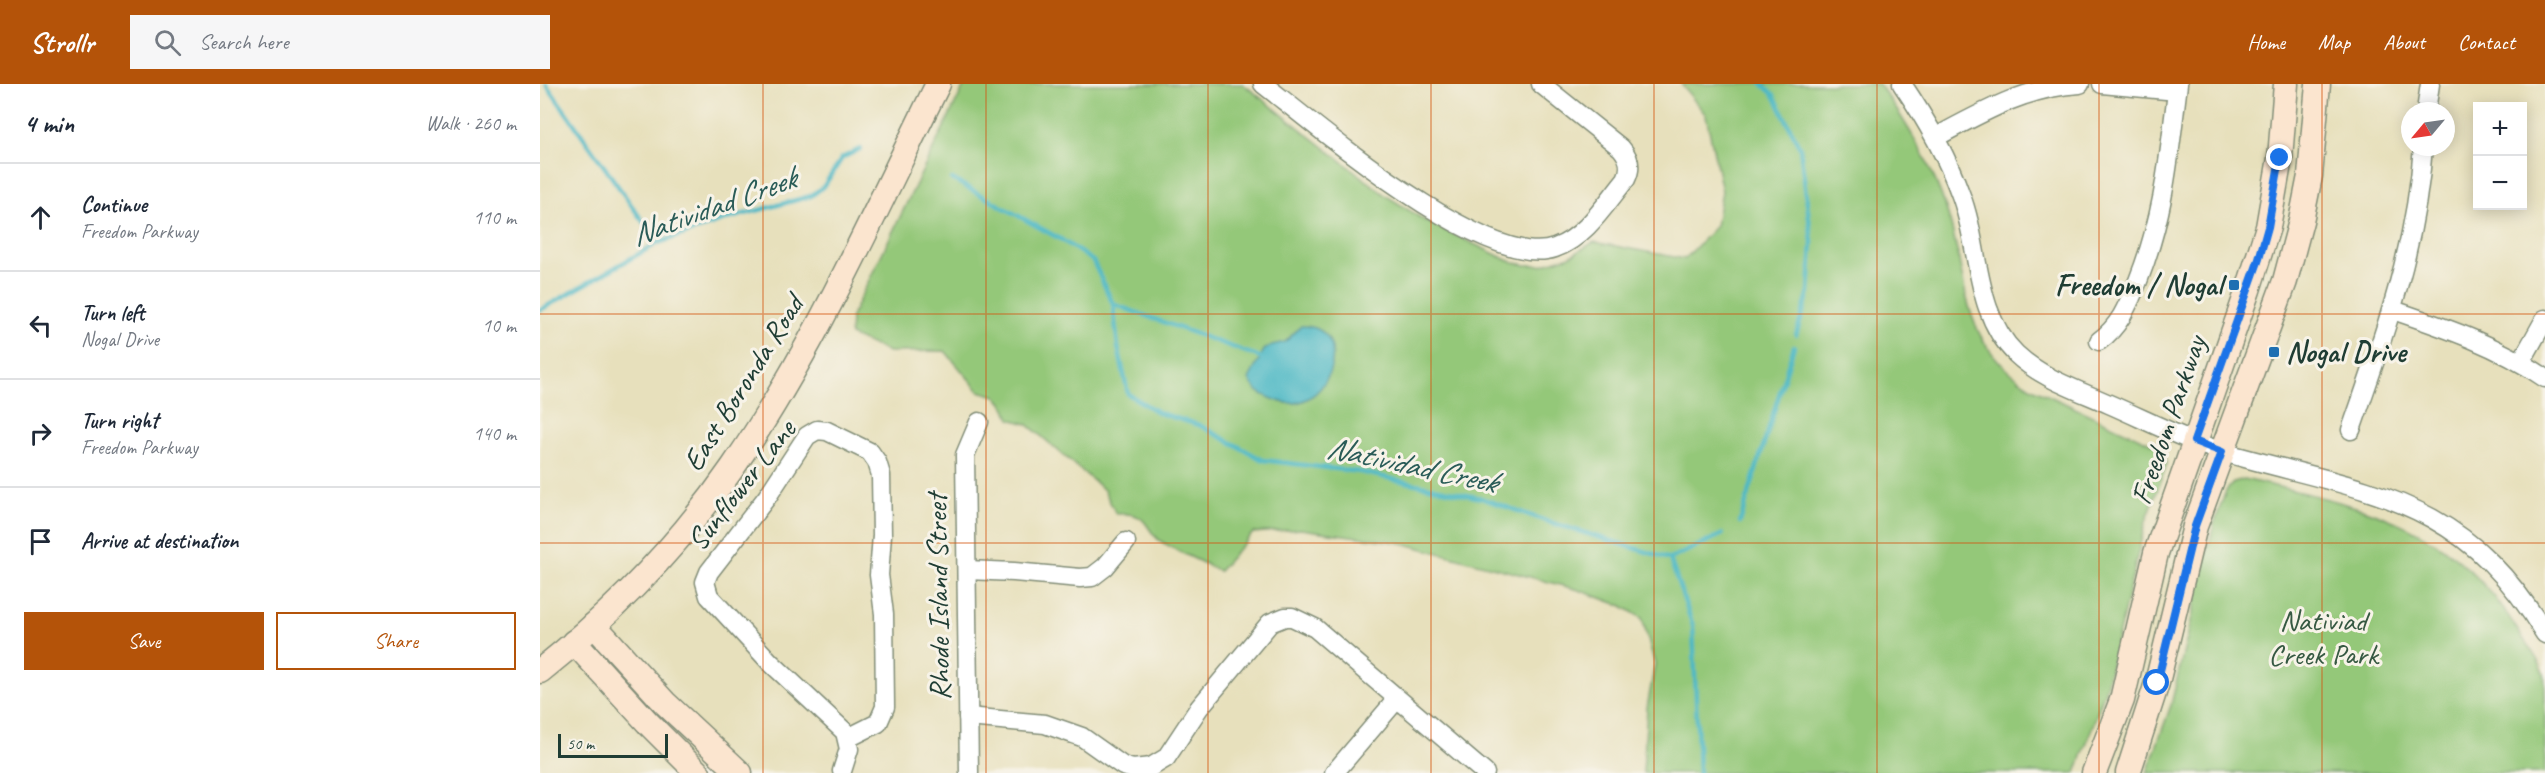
<!DOCTYPE html>
<html lang="en">
<head>
<meta charset="utf-8">
<style>
	:root { --surface:#fff; --page:#f6f6f7; --text:#1f2937; --muted:#747a83; --line:#e0e1e3; --accent:#b45309 }
	body { margin:0; font-family:Caveat,sans-serif; background:var(--page); color:var(--text) }
	.controls { position:absolute; right:18px; top:18px; display:grid; overflow:hidden; border-radius:0px; box-shadow:0 3px 15px #0003 }
	.controls button { width:54px; height:54px; display:grid; place-items:center; padding:0; border:0; border-bottom:2px solid var(--line); background:var(--surface); color:var(--text); font:30px sans-serif }
	.compass { position:absolute; left:1861px; top:18px; width:54px; height:54px; border-radius:50%; background:var(--surface); box-shadow:0 3px 15px #0003; rotate:241deg }
	.scale { position:absolute; left:18px; bottom:15px; width:110px; box-sizing:border-box; padding-left:6px; border:3px solid #1f3d34; border-top:0; font-size:16px; line-height:21px; white-space:nowrap; color:#1f3d34; -webkit-text-stroke:4px #f7f3e8; paint-order:stroke }
	.stop { position:absolute; width:18px; height:18px; margin:-14px; border:4px solid #1a73e8; border-radius:50%; background:#fff }
	.stop.end { background:#1a73e8; border-color:#fff; box-shadow:0 2px 6px #0008 }
	.list { margin:0; padding:0; list-style:none }
	h2 { display:flex; justify-content:space-between; align-items:center; height:78px; margin:0; padding:0 24px; font-size:26px }
	h2 small { font-size:20px; font-weight:400; color:var(--muted) }
	.list li { display:grid; grid-template-columns:39px 1fr auto; gap:18px; align-items:center; box-sizing:border-box; height:108px; padding:0 24px; border-top:2px solid var(--line) }
	.list b { display:block; font-size:22px; white-space:nowrap }
	.list p { margin:0; font-size:20px; white-space:nowrap; color:var(--muted) }
	.list em { font-size:20px; font-style:normal; color:var(--muted) }
	.actions { display:flex; gap:12px; padding:18px 24px }
	.actions a { flex:1; padding:14px 0; border:2px solid var(--accent); border-radius:0px; text-align:center; font-size:21px; color:var(--accent) }
	.actions .main { background:var(--accent); color:#fff }
	.icon { flex:none; width:33px; height:33px; fill:none; stroke:currentColor; stroke-width:2; stroke-linecap:round; stroke-linejoin:round }
	.map { position:relative; flex:none; width:2005px; height:689px; overflow:hidden }
	header { display:flex; align-items:center; gap:36px; box-sizing:border-box; height:84px; padding:0 30px; background:var(--accent); color:#fff }
	header strong { font-size:28px }
	nav { display:flex; gap:33px; margin-inline-start:auto; font-size:21px }
	.search { width:420px; height:54px; background:var(--page); display:flex; align-items:center; gap:15px; box-sizing:border-box; padding:0 21px; border-radius:0px; color:var(--muted); font-size:22px }
	main { display:flex }
	aside { flex:1; background:var(--surface) }
	.map>svg:first-child { display:block }
	.green { fill:#94c879; stroke:#5a8256; stroke-width:1.5 }
	.water { fill:#4bb8c5; stroke:#357a7c; stroke-width:1.5 }
	.lines { fill:none; stroke-linecap:round; stroke-linejoin:round }
	.stream { stroke:#4bb8c5; stroke-width:4.5 }
	.street-casing { stroke:#838e78; stroke-width:21 }
	.secondary-casing { stroke:#838e78; stroke-width:27 }
	.street { stroke:#fff; stroke-width:18 }
	.secondary { stroke:#fbe5cf; stroke-width:24 }
	.route { stroke:#1a73e8; stroke-width:8 }
	.grid { fill:none; stroke:#d45610; stroke-width:1.5; stroke-opacity:0.55 }
	.poi-dot { fill:#1f6fb2; stroke:#f7f3e8; stroke-width:2 }
	.labels { text-anchor:middle; stroke-width:6; stroke-linejoin:round; paint-order:stroke }
	.poi-label { font-size:30px; font-weight:bold; fill:#1f3d34; stroke:#f7f3e8; text-anchor:end }
	.street-label { font-size:30px; fill:#1f3d34; stroke:#f7f3e8 }
	.park-label { font-size:30px; fill:#365942; stroke:#f7f3e8 }
	.water-label { font-size:32px; font-style:italic; fill:#2a5c58; stroke:#f7f3e8 }
</style>
</head>
<body>
<header>
<strong>Strollr</strong>
<div class="search"><svg class="icon" aria-label="search" viewBox="0 0 24 24"><circle cx="10" cy="10" r="6"/><path d="M15 15l6 6"/></svg>Search here</div>
<nav><a>Home</a><a>Map</a><a>About</a><a>Contact</a></nav>
</header>
<main>
<aside>
<h2>4 min<small>Walk · 260 m</small></h2>
<ul class="list">
<li><svg class="icon" aria-label="ahead" viewBox="0 0 24 24"><path d="M12 20V5M6 11l6-6 6 6"/></svg><div><b>Continue</b><p>Freedom Parkway</p></div><em>110 m</em></li>
<li><svg class="icon" aria-label="left" viewBox="0 0 24 24"><path d="M17 20v-9H6M10 6l-5 5 5 5"/></svg><div><b>Turn left</b><p>Nogal Drive</p></div><em>10 m</em></li>
<li><svg class="icon" aria-label="right" viewBox="0 0 24 24"><path d="M7 20v-9h11M14 6l5 5-5 5"/></svg><div><b>Turn right</b><p>Freedom Parkway</p></div><em>140 m</em></li>
<li><svg class="icon" aria-label="arrive" viewBox="0 0 24 24"><path d="M6 21V4h12l-3 4 3 4H6"/></svg><div><b>Arrive at destination</b></div></li>
</ul>
<div class="actions"><a class="main">Save</a><a>Share</a></div>
</aside>
<div class="map">
<svg width="2005" height="689" viewBox="0 0 2005 689">
	<rect width="100%" height="100%" fill="#f7f3e8"/>
	<filter id="ink" filterUnits="userSpaceOnUse"><feTurbulence type="fractalNoise" baseFrequency=".0167" numOctaves="2"/><feDisplacementMap in="SourceGraphic" scale="12" xChannelSelector="R" yChannelSelector="G"/><feConvolveMatrix kernelMatrix="1 2 1 2 8 2 1 2 1" color-interpolation-filters="sRGB"/></filter>
	<filter id="wash" filterUnits="userSpaceOnUse"><feTurbulence type="fractalNoise" baseFrequency=".008" numOctaves="4" result="noise"/><feDisplacementMap in="SourceGraphic" scale="24" xChannelSelector="R" yChannelSelector="G"/><feGaussianBlur stdDeviation="1.35" result="paint"/><feColorMatrix in="noise" values="0 0 0 0 0 0 0 0 0 0 0 0 0 0 0 0 0 1.4 0 .05"/><feComposite in="paint" operator="in"/></filter>
	<g filter="url(#wash)">
		<rect width="100%" height="100%" fill="#e7e0bc"/>
		<!-- green -->
		<g class="green">
			<path d="M 425,0 L 703,0 L 845,111 L 884,136 L 967,176 L 985,181 L 1001,181 L 1030,172 L 1054,158 L 1145,175 L 1176,142 L 1182,107 L 1166,31 L 1141,0 L 1339,0 C 1367,39 1391,79 1406,124 C 1431,199 1415,254 1490,303 L 1617,362 L 1623,368 L 1627,380 L 1605,440 L 1565,607 L 1536,689 L 1103,689 L 1107,624 L 1115,580 L 1102,534 L 1082,522 L 1039,506 L 861,459 L 761,445 L 713,449 L 679,487 C 660,477 640,469 622,458 C 602,445 612,428 576,430 L 564,406 L 487,340 L 470,335 L 466,324 L 456,312 L 439,307 L 405,267 L 349,268 L 310,251 L 311,233 Z"/>
			<path d="M 1704,395 C 1823,423 1912,436 1980,550 C 1988,562 1999,575 2004,589 C 2005,596 2005,608 2005,616 C 2005,640 2005,665 2005,689 L 1607,689 L 1631,621 L 1674,440 L 1686,407 L 1694,398 Z"/>
		</g>
		<!-- water -->
		<path class="water" d="M 761,242 C 820,241 788,340 733,315 C 719,309 716,308 709,295 L 724,266 L 732,261 L 745,258 Z"/>
		<g class="lines">
			<!-- stream -->
			<g class="stream">
				<polyline points="6,0 118,159"/>
				<polyline points="1222,0 1234,11 1260,64 1272,158 1269,208 1256,251"/>
				<polyline points="412,95 522,156 553,177 573,220 578,263 588,310 619,329 659,341 723,376 820,388 941,414 1009,438 1130,475"/>
				<polyline points="573,220 720,273"/>
				<polyline points="0,226 118,159 190,134 271,112 284,102 302,74 320,65"/>
				<polyline points="1200,438 1254,262"/>
				<polyline points="1130,475 1153,542 1159,689"/>
				<polyline points="1130,475 1183,450"/>
			</g>
		</g>
	</g>
	<g filter="url(#ink)">
		<g class="lines">
			<defs>
				<g id="street">
					<path d="M 723,0 C 777,42 947,188 1015,164 C 1046,153 1066,119 1086,95 C 1092,83 1089,73 1081,64 L 1001,0"/>
					<path d="M 1362,0 C 1385,34 1406,70 1420,109 C 1441,162 1433,228 1476,270 C 1501,294 1538,306 1569,320 C 1606,336 1644,356 1683,368 C 1825,409 1921,409 2005,550"/>
					<polyline points="1562,0 1637,7"/>
					<polyline points="1886,27 1890,0"/>
					<path d="M 1396,53 C 1443,28 1486,3 1540,0"/>
					<path d="M 1853,226 C 1906,244 1959,262 2005,294"/>
					<path d="M 1559,257 C 1580,242 1588,221 1598,197 C 1625,129 1629,71 1638,0"/>
					<polyline points="1981,278 2005,235"/>
					<path d="M 1811,346 C 1844,252 1876,164 1883,63"/>
					<polyline points="427,486 474,488 540,494 552,493 565,483 586,458"/>
					<polyline points="428,633 505,640 542,653 583,682 593,685 611,683 626,674 659,624 730,539 745,533 752,533 775,544 945,689"/>
					<polyline points="302,687 309,665 305,648 230,578 169,512 165,498 169,488 227,413 267,352 277,346 287,347 330,368 337,378 341,391 342,451 339,491 344,530 345,623 338,639 308,654"/>
					<polyline points="429,689 425,371 439,338"/>
					<polyline points="794,689 857,615"/>
				</g>
				<g id="secondary">
					<polyline points="54,541 125,619 200,689"/>
					<polyline points="34,558 109,640 158,689"/>
					<path d="M 0,587 C 73,529 140,460 193,383 C 275,264 334,129 398,0"/>
					<polyline points="1554,689 1582,616 1616,469 1708,206 1728,143 1740,74 1746,0"/>
					<polyline points="1588,689 1617,599 1655,442 1745,197 1761,137 1770,92 1778,0"/>
				</g>
			</defs>
			<!-- street casing -->
			<use href="#street" class="street-casing"/>
			<!-- secondary casing -->
			<use href="#secondary" class="secondary-casing"/>
			<!-- street -->
			<use href="#street" class="street"/>
			<!-- secondary -->
			<use href="#secondary" class="secondary"/>
		</g>
	</g>
	<g class="lines" filter="url(#ink)">
		<!-- route -->
		<polyline class="route" points="1617,599 1655,442 1682,368 1654,357 1719,175 1728,143 1740,74"/>
	</g>
	<!-- grid -->
	<path class="grid" d="M 223,0 L 223,689M 446,0 L 446,689M 668,0 L 668,689M 891,0 L 891,689M 1114,0 L 1114,689M 1337,0 L 1337,689M 1559,0 L 1559,689M 1782,0 L 1782,689M 0,230 L 2005,230M 0,459 L 2005,459"/>
	<!-- markers -->
	<g class="poi-dot">
		<rect x="1688" y="195" width="12" height="12" rx="3"/>
		<rect x="1728" y="262" width="12" height="12" rx="3"/>
	</g>
	<g class="labels">
		<!-- poi labels -->
		<g class="poi-label">
			<text x="1682" y="211">Freedom / Nogal</text>
			<text x="1746" y="278" text-anchor="start">Nogal Drive</text>
		</g>
		<!-- street labels -->
		<g class="street-label">
			<text transform="translate(203 299) rotate(-58)" y="10">East Boronda Road</text>
			<text transform="translate(1628 336) rotate(-71)" y="10">Freedom Parkway</text>
			<text transform="translate(201 401) rotate(-52)" y="10">Sunflower Lane</text>
			<text transform="translate(398 513) rotate(-91)" y="10">Rhode Island Street</text>
		</g>
		<!-- park labels -->
		<g class="park-label">
			<text x="1783" y="546">Nativiad<tspan x="1783" dy="34">Creek Park</tspan></text>
		</g>
		<!-- water labels -->
		<g class="water-label">
			<text transform="translate(173 122) rotate(-20)" y="11">Natividad Creek</text>
			<text transform="translate(872 380) rotate(12)" y="11">Natividad Creek</text>
		</g>
	</g>
</svg>
<div class="controls">
<button>+</button>
<button>−</button>
</div>
<svg class="compass" viewBox="-18 -18 36 36"><path d="M0-13l5 13h-10z" fill="#e53935"/><path d="M0 13l5-13h-10z" fill="#747a83"/></svg>
<div class="scale">50 m</div>
<div class="stop" style="left:1617px;top:599px"></div>
<div class="stop end" style="left:1740px;top:74px"></div>
</div>
</main>
</body>
</html>
